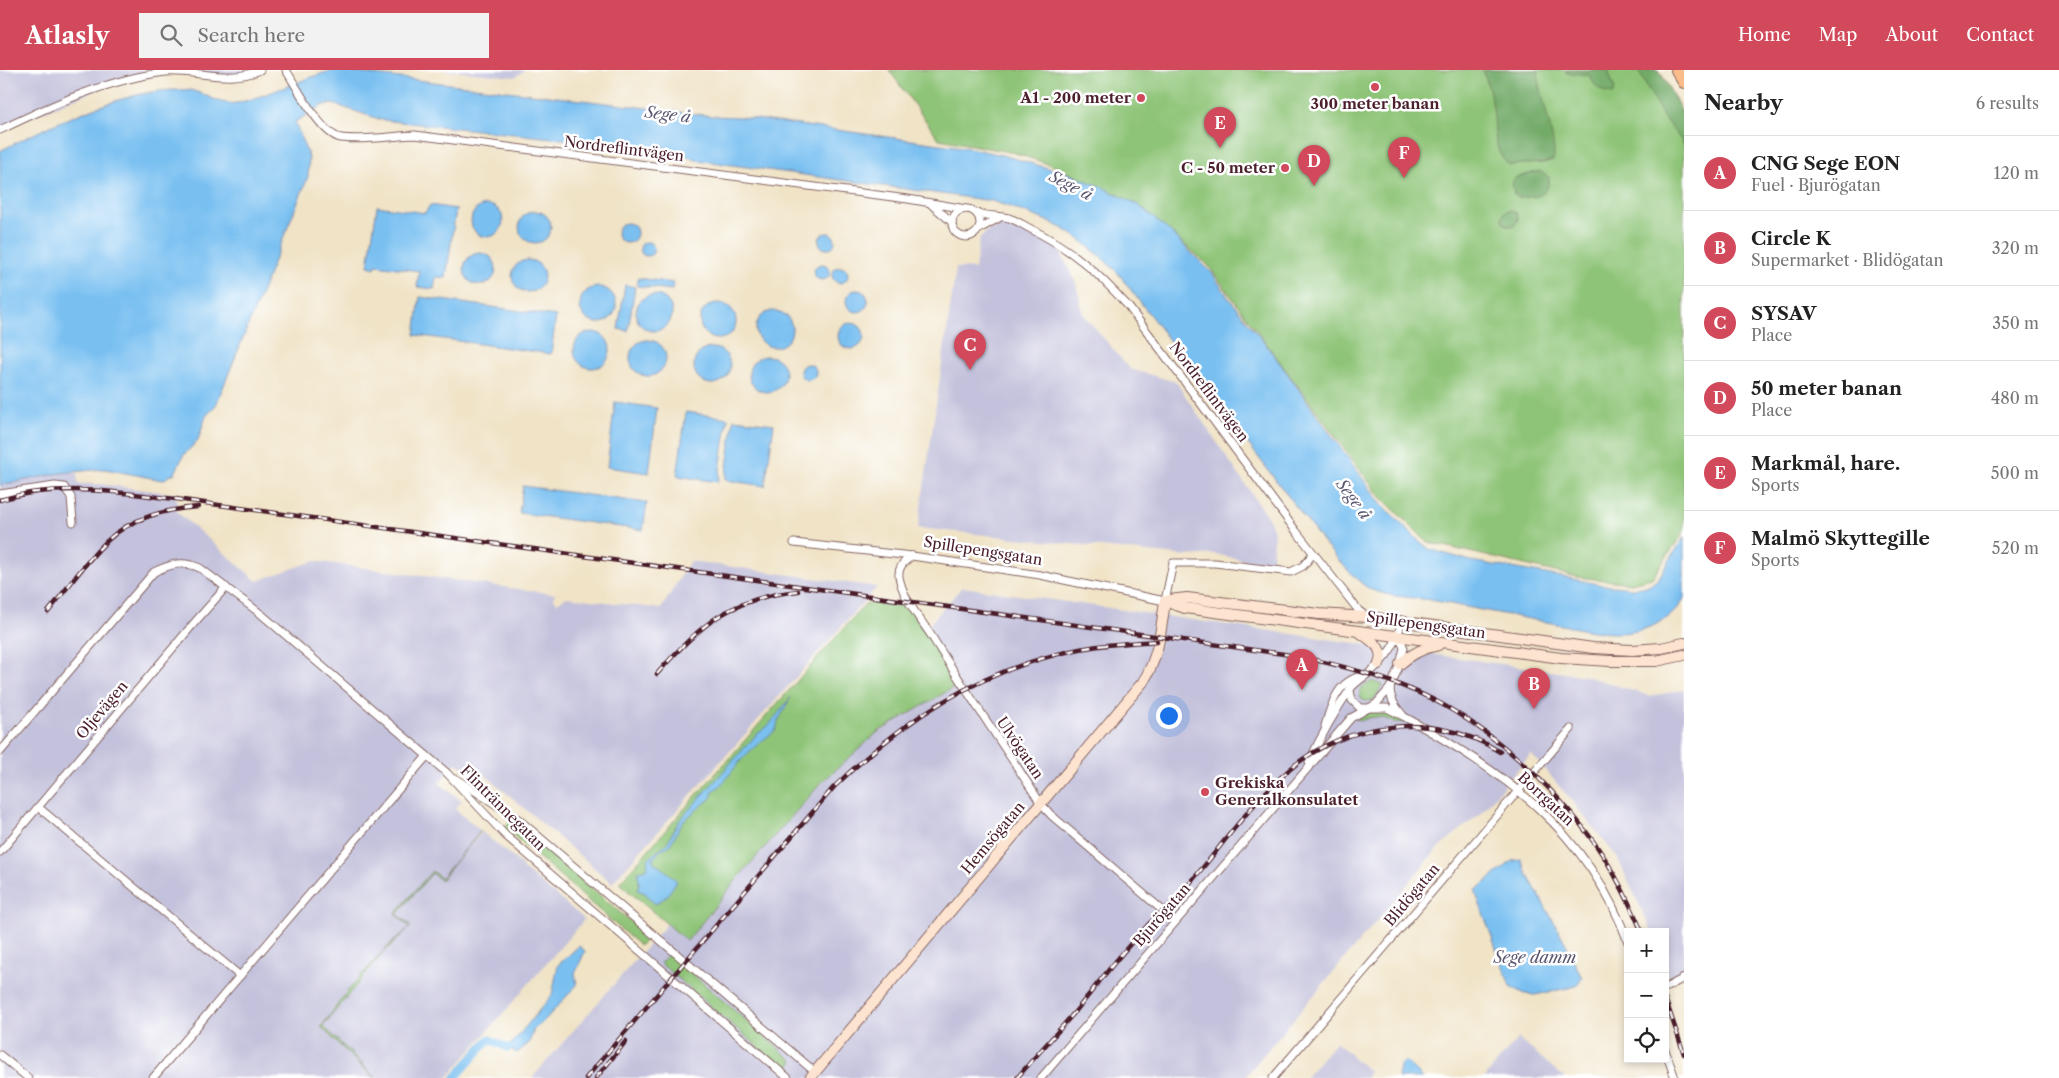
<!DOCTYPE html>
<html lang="en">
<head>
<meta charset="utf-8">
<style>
	:root { --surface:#fff; --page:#f2f2f2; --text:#222; --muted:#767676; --line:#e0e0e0; --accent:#d1495b }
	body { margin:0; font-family:"Libre Caslon Text",serif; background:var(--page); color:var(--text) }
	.controls { position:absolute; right:15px; bottom:15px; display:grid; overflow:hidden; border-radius:0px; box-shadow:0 2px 8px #0003 }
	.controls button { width:45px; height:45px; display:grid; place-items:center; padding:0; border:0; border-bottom:1px solid var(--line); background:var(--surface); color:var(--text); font:25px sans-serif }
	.you { position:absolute; left:1168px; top:645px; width:18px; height:18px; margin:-12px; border:4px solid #fff; border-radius:50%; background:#1a73e8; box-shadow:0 0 0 8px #1a73e833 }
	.badge { display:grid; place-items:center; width:32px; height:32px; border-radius:50%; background:var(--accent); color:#fff; font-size:16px; font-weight:700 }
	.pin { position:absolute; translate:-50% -41px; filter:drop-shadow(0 1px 2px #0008) }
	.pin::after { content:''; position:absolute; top:26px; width:18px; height:15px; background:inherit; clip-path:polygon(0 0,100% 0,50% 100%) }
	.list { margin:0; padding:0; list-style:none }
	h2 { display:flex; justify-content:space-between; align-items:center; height:65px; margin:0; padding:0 20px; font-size:21px }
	h2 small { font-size:16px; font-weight:400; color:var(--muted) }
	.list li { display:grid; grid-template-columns:32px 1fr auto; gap:15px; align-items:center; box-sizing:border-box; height:75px; padding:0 20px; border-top:1px solid var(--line) }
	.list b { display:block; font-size:19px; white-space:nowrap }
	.list p { margin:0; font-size:16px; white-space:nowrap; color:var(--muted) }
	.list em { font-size:16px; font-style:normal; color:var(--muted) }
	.icon { flex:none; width:28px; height:28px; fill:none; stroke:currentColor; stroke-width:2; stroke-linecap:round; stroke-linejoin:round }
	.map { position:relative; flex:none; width:1684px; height:1008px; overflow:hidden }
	header { display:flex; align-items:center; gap:30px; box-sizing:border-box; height:70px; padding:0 25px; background:var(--accent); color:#fff }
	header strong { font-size:24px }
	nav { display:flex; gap:28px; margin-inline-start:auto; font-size:18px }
	.search { width:350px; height:45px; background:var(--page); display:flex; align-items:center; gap:12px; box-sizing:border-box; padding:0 18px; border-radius:0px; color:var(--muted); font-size:19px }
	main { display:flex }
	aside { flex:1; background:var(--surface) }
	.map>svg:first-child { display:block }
	.industrial { fill:#c3c1db }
	.green { fill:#8ec477; stroke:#6c7251 }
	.forest { fill:#72aa68; stroke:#5e644a }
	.water { fill:#79c0f1; stroke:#62708e }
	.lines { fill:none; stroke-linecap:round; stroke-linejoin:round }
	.canal { stroke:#79c0f1; stroke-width:8 }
	.street-casing { stroke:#846461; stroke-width:9 }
	.secondary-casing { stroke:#846461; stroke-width:12 }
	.highway-casing { stroke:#846461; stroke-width:14 }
	.street { stroke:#fff; stroke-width:7 }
	.secondary { stroke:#fde4d0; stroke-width:10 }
	.highway { stroke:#f9bc8a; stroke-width:12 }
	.rail-casing { stroke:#4a1f2b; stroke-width:4.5 }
	.rail { stroke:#fff; stroke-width:2.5; stroke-dasharray:8; stroke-linecap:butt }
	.poi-dot { fill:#d1495b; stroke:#fff; stroke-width:2 }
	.labels { text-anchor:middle; stroke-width:5; stroke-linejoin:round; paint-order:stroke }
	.poi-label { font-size:15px; font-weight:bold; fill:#4a1f2b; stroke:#fff; text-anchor:end }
	.street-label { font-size:15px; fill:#4a1f2b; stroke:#fff }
	.water-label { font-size:16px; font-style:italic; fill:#5a5770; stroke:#fff }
</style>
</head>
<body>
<header>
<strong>Atlasly</strong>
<div class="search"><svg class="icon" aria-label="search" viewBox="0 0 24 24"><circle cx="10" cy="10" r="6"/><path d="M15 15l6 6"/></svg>Search here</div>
<nav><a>Home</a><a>Map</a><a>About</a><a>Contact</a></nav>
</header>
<main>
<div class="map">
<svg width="1684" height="1008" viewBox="0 0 1684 1008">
	<rect width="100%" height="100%" fill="#fff"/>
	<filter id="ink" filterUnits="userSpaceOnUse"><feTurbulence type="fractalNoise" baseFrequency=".02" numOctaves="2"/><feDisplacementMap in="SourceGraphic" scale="10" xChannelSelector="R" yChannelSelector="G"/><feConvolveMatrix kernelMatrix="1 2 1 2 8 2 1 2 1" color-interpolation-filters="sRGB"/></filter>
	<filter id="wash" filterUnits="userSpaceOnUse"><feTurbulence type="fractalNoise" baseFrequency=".0096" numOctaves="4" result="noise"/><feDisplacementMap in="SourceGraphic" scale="20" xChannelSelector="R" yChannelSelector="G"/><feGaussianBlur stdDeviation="1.12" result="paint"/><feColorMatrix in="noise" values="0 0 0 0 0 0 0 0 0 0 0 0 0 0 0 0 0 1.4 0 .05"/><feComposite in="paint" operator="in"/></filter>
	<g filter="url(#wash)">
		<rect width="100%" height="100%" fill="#f0e3c6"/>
		<!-- industrial -->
		<g class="industrial">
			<polygon points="0,0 260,0 248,6 167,2 96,20 0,60"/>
			<polygon points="441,0 525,0 515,7"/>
			<polygon points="1005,154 1033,162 1057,175 1076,213 1083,244 1130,299 1176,312 1270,451 1274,461 1272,489 1266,495 1215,484 1187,486 918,458 956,198 975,199 979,170 987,161"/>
			<polygon points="61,403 77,403 78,414 100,414 176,424 177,442 257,511 314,491 555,524 553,527 557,533 567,527 661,539 690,491 877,517 612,813 476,697 470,703 456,693 439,713 462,731 455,739 481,761 442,807 482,762 522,795 522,798 536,809 582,847 584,850 447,1008 0,1008 0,415"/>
			<polygon points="962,517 1586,606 1650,626 1684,620 1684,900 1669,908 1665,898 1665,862 1652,862 1617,787 1567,725 1531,684 1481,743 1438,778 1244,1008 532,1008"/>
			<polygon points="1518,968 1565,1008 1484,1008"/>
			<polygon points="1336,972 1370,1002 1367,1006 1368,1008 1305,1008"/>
		</g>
		<!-- green -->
		<g class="green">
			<polygon points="889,0 1659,0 1684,46 1684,462 1652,508 1631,513 1577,507 1427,472 1378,424 1207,194 1138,135 1054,96 1015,83 939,69"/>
			<polygon points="866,533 906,536 923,558 958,615 878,662 822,712 743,802 687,871 619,813"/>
			<polygon points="1372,611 1383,615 1374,630 1364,631 1360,626 1360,619"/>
			<path d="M 1369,642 L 1385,643 L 1405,652 C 1388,656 1384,640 1361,651 L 1356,649 Z"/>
			<polygon points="511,750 648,866 640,876 504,757"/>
			<polygon points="481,761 441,810 432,803 397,844 411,856 382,884 323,956 376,1008 374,1008 321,957 350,918 387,877 410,857 395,844 432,801 441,808"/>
			<polygon points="669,884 793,991 786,1001 660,893"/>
		</g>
		<!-- forest -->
		<g class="forest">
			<path d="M 1483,0 L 1538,0 C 1538,19 1559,78 1553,90 L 1544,93 L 1510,95 C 1492,84 1496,57 1493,38 C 1491,25 1487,12 1483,0 Z"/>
			<path d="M 1566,0 L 1608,0 L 1615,20 L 1613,24 C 1602,23 1593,15 1589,5 L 1567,3 Z"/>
			<polygon points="1638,0 1659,0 1684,46 1684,74 1664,48"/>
			<path d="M 1539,101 L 1549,107 C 1549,128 1537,126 1519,128 L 1514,124 L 1512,113 L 1515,108 Z"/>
			<circle cx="1510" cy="148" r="8"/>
		</g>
		<!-- water -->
		<g class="water">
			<path d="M 334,0 L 713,46 L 740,47 L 969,78 L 1002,85 L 1069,104 L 1102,117 L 1138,135 L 1165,157 L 1212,203 L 1229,228 L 1274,285 L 1381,434 L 1417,469 L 1429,479 L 1471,491 L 1568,508 L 1603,515 L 1633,518 L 1649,516 L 1658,509 L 1684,467 L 1684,528 C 1675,548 1652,558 1632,562 C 1606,566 1578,558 1552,553 C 1514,546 1475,539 1436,531 C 1415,527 1392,528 1372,520 C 1358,514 1334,485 1323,472 L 1118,203 C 1100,185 1077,165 1054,154 C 1034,145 1012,138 992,131 L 696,90 L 663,77 L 646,78 L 382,50 L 333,34 L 323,35 L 295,52 L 309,88 L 308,107 L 216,335 L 206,346 L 198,370 L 183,386 L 175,403 L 162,410 L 105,399 L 61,403 L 0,415 L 0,81 C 45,57 124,20 175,20 C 181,20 188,19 194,21 C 207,25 223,36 237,33 C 270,25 301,9 334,0 Z"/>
			<polygon points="430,135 456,139 446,208 436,207 434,219 417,217 419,201 376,195 375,198 368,196 377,136 425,143"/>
			<circle cx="487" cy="151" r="16"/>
			<circle cx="535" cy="157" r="16"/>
			<circle cx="627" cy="163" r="10"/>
			<circle cx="827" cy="171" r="8"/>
			<circle cx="647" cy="179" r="7"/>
			<circle cx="480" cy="199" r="16"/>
			<circle cx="528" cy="206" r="16"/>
			<circle cx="822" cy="202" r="8"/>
			<circle cx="840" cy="205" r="8"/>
			<polygon points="638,208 673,213 672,220 637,216"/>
			<polygon points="625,215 635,217 628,261 618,259"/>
			<circle cx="598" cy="235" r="18"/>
			<circle cx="857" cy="231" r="11"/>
			<circle cx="654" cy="243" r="18"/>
			<polygon points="420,227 556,246 551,284 415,265"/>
			<circle cx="718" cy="251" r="18"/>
			<circle cx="774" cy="259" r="18"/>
			<circle cx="851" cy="266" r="13"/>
			<circle cx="592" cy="280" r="18"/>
			<circle cx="648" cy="288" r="18"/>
			<circle cx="712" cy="296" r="18"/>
			<circle cx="767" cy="304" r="18"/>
			<circle cx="808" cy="302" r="8"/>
			<polygon points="615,332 657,338 649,403 607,397"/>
			<polygon points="686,342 728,348 718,412 677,406"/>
			<polygon points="734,349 774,354 765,416 725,410"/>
			<polygon points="523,416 647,433 643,460 519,443"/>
			<path d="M 791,627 L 778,651 L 776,660 C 762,671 748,681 737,695 C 728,705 724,715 713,721 L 711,728 L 683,751 L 670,775 L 661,780 L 653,789 L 654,793 L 659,795 L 677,811 L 666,827 L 655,834 L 645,823 L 637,820 L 639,815 L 638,801 L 647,799 L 648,789 L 667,773 L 679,751 L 756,665 L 769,655 Z"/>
			<polygon points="1521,789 1527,804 1565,872 1582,908 1577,916 1535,925 1525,924 1510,916 1475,821 1512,791"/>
			<polygon points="579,876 585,881 575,904 577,915 542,953 534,959 529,973 517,983 508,978 552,925 558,895"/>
			<polygon points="1405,991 1423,1008 1398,1008 1400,996"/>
		</g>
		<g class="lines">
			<!-- canal -->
			<polyline class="canal" points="455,1008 489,969 508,978"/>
		</g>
	</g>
	<g filter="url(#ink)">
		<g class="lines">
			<defs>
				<g id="street">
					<path d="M 286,0 C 297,17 321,65 341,68 C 361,71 393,66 415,65 L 908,129 L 966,139"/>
					<path d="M 0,60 C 52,35 108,9 166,2 C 198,0 229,14 260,0"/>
					<polyline points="932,135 952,152"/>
					<circle cx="966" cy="153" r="14"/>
					<path d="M 975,142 C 986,147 997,145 1009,148 C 1016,150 1023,155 1029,158 C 1072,179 1097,202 1128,236 L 1296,461 L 1359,541 L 1366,546"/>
					<polyline points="979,159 999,148"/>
					<polyline points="0,424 55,416 64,417 71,427 73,452"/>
					<polyline points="794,473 912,486 1040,505 1165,531 1173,493 1215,493 1291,502 1303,496 1313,484"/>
					<path d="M 912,486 C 903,492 896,499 900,511 C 905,532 923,552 934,570 C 969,626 1006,679 1041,734 L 1051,745 L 1175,851"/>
					<path d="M 1390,618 C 1390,629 1395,636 1402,644"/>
					<path d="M 1350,621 L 1352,630 L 1360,638 L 1387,638 L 1403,646 C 1503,702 1587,759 1628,872"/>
					<path d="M 1325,656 C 1331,635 1337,611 1362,606"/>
					<path d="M 0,682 L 154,502 C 171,494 182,490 200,498 L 261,544 L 447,703 L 505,765 L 788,1008"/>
					<path d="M 1309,692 C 1321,666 1335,641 1351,618 C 1356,612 1363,608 1369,603 C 1385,590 1398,572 1401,552"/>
					<polyline points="456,709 517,748 815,1002"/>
					<polyline points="38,737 240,906"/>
					<polyline points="0,782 195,552 226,517"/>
					<polyline points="1665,918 1684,908"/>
					<polyline points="1665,980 1675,1008"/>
					<polyline points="0,985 28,1008"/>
					<polyline points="153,1008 427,686"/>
					<polyline points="1041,1008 1351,648 1376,634 1390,618 1400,594 1404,578 1399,566"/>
					<polyline points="1273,1008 1571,659"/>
				</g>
				<g id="secondary">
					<polyline points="1169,530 1187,528 1319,544 1369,547 1593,578 1632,580 1661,578 1684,573"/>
					<polyline points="1165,531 1185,538 1561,588 1610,591 1656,591 1684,585"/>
					<path d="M 1358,561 C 1370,570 1386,577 1379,594"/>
					<path d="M 1400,594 C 1412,583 1423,578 1438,575"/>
					<path d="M 810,1008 L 1143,612 C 1159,587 1161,559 1165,531"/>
				</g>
				<polyline id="highway" points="1677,0 1684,12"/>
			</defs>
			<!-- street casing -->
			<use href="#street" class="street-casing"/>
			<!-- secondary casing -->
			<use href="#secondary" class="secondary-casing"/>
			<!-- highway casing -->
			<use href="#highway" class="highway-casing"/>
			<!-- street -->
			<use href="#street" class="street"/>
			<!-- secondary -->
			<use href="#secondary" class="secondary"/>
			<!-- highway -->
			<use href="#highway" class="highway"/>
			<defs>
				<g id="rail">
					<path d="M 0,430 C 12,427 25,423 38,422 C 83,416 130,424 176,429 L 1284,584 C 1335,593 1385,606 1432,629 C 1497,662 1565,727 1604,787 C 1619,811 1631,836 1642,862"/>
					<path d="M 48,542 C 67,519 85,492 107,471 C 130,448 167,439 198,437"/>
					<path d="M 657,604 C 700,554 731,528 798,521"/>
					<polyline points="1665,928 1684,984"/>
					<path d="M 586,1008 L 834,717 C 904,649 978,601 1075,580 C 1102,574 1130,573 1157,571"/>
					<polyline points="596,1008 626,971"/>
					<path d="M 1017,1008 C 1037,984 1059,961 1079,937 C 1101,910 1122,881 1147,856 C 1156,847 1166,839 1175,830 C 1213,789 1247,736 1289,700 C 1346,650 1437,641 1500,682"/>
				</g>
			</defs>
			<!-- rail casing -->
			<use href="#rail" class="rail-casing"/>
			<!-- rail -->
			<use href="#rail" class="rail"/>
		</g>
	</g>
	<!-- markers -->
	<g class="poi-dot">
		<circle cx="1375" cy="17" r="5"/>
		<circle cx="1141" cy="28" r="5"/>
		<circle cx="1285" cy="98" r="5"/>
		<circle cx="1205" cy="722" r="5"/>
	</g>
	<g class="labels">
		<!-- poi labels -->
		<g class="poi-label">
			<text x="1131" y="33">A1 - 200 meter</text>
			<text x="1375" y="39" text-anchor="middle">300 meter banan</text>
			<text x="1275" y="103">C - 50 meter</text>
			<text x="1215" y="718" text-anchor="start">Grekiska<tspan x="1215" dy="17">Generalkonsulatet</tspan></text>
		</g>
		<!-- street labels -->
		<g class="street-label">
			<text transform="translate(624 79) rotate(7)" y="5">Nordreflintvägen</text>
			<text transform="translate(1209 322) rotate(53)" y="5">Nordreflintvägen</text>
			<text transform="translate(983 481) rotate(9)" y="5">Spillepengsgatan</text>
			<text transform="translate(1426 555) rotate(8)" y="5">Spillepengsgatan</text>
			<text transform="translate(102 640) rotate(-50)" y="5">Oljevägen</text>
			<text transform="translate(1020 678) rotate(56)" y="5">Ulvögatan</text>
			<text transform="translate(1546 729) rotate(43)" y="5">Borrgatan</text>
			<text transform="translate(503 738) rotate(45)" y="5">Flintrännegatan</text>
			<text transform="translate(993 768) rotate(-50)" y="5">Hemsögatan</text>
			<text transform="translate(1412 825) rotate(-50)" y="5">Blidögatan</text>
			<text transform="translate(1162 845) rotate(-49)" y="5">Bjurögatan</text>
		</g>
		<!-- water labels -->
		<g class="water-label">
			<text transform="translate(668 44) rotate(7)" y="6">Sege å</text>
			<text transform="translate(1071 115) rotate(27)" y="6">Sege å</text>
			<text transform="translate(1354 429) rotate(53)" y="6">Sege å</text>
			<text x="1535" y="893">Sege damm</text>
		</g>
	</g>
</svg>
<div class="controls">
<button>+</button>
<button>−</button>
<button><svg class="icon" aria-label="locate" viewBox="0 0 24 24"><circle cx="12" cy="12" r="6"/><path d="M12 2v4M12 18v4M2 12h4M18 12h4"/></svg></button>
</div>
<div class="you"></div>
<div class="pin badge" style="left:1302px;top:620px">A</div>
<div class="pin badge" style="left:1534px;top:639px">B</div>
<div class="pin badge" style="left:970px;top:300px">C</div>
<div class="pin badge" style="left:1314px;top:116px">D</div>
<div class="pin badge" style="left:1220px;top:78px">E</div>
<div class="pin badge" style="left:1404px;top:108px">F</div>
</div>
<aside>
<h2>Nearby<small>6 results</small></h2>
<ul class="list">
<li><span class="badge">A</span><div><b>CNG Sege EON</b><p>Fuel · Bjurögatan</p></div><em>120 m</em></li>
<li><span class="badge">B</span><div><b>Circle K</b><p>Supermarket · Blidögatan</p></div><em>320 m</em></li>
<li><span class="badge">C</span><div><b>SYSAV</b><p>Place</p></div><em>350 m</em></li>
<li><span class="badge">D</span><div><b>50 meter banan</b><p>Place</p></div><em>480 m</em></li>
<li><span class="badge">E</span><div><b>Markmål, hare.</b><p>Sports</p></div><em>500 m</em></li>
<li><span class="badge">F</span><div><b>Malmö Skyttegille</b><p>Sports</p></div><em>520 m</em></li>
</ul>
</aside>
</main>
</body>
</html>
